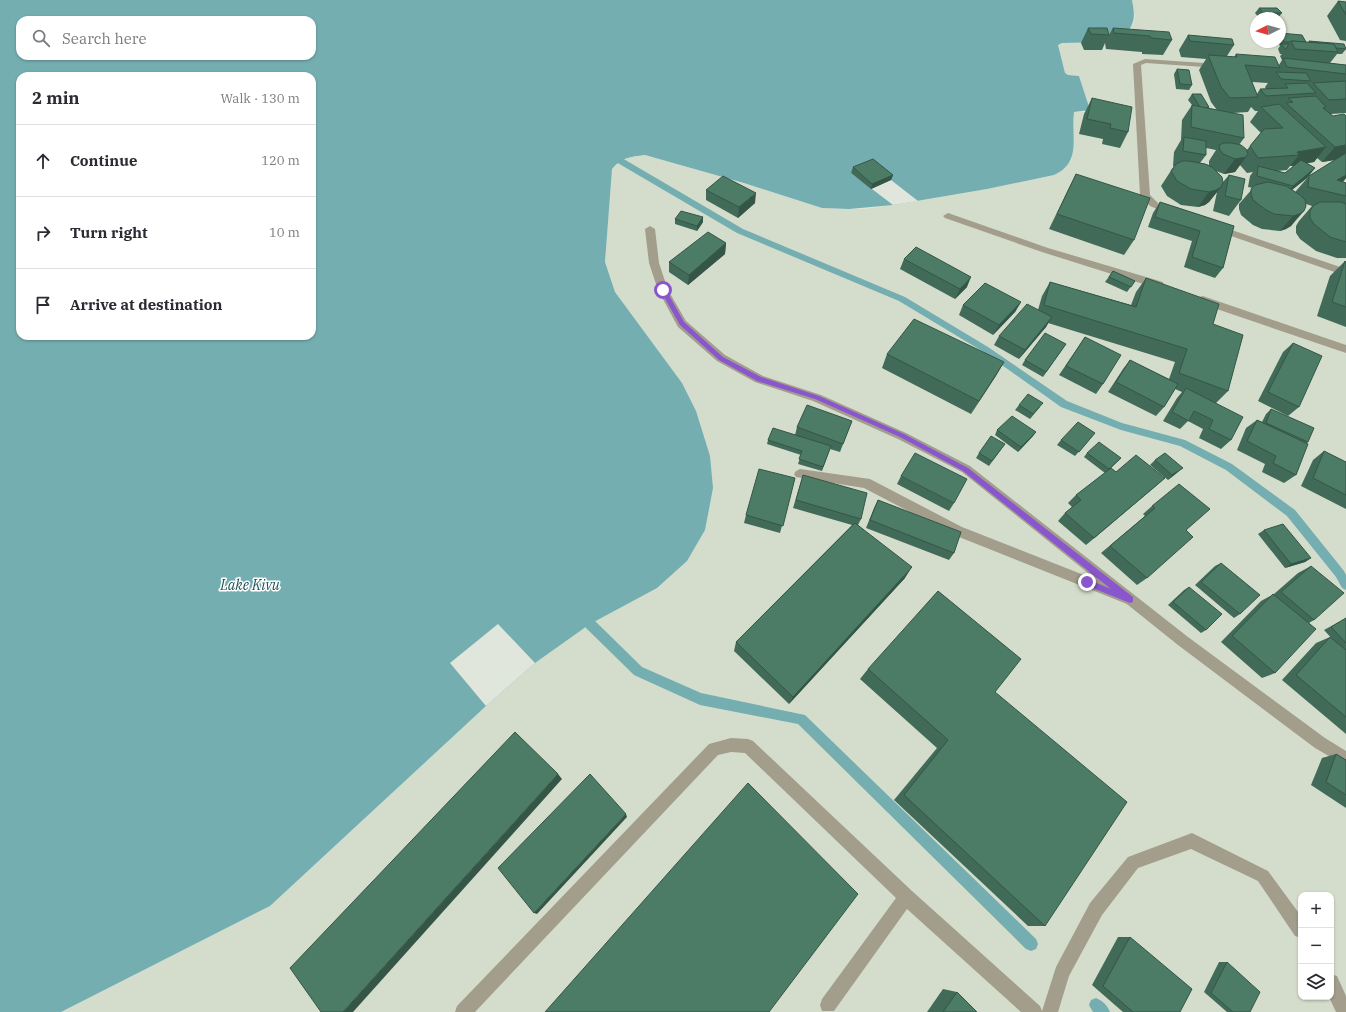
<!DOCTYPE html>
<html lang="en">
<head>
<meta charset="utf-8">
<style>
	:root { --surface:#fff; --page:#f2f2f3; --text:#2b2b33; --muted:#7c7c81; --line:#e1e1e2 }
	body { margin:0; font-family:"IBM Plex Serif",serif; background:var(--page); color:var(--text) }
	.controls { position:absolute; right:12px; bottom:12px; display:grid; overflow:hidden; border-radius:8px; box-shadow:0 1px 3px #0004 }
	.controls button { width:36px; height:36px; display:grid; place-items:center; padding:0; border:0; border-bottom:1px solid var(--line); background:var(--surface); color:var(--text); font:20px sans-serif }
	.compass { position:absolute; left:1250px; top:12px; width:36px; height:36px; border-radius:50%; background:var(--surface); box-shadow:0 1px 3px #0004; rotate:265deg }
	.stop { position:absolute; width:12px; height:12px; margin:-9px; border:3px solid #8a56ce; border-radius:50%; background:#fff }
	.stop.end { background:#8a56ce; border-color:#fff; box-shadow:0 1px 4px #0008 }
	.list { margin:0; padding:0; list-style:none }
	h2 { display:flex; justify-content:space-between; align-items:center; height:52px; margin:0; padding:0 16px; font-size:17px }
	h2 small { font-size:13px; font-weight:400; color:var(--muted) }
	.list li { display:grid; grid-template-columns:26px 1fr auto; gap:12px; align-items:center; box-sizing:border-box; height:72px; padding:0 16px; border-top:1px solid var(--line) }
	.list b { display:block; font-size:15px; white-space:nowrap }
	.list em { font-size:13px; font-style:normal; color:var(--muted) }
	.icon { flex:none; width:22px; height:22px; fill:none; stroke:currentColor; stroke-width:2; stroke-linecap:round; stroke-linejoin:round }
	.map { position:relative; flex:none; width:1346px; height:1012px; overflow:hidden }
	.search { position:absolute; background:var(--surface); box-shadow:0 1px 3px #0004; left:16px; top:16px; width:300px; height:44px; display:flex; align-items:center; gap:10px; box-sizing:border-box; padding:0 14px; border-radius:12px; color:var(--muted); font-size:15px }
	.panel { position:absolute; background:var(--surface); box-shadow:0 1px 3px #0004; left:16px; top:72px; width:300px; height:268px; border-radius:12px }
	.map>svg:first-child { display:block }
	.built { fill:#d4ddcc; fill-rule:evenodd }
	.water { fill:#74aeb1; fill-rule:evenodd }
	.pier { fill:#e1e6dc }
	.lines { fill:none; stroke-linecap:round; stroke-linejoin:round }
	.stream { fill:#74aeb1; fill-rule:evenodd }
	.lane { fill:#a29e8b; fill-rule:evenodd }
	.street { fill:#a29e8b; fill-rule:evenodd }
	.wall { fill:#416a58; fill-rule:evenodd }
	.shaded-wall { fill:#355647 }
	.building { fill:#4c7b66; stroke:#355647 }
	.route { fill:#8a56ce }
	.labels { text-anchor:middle; stroke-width:3; stroke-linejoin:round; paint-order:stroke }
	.water-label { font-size:14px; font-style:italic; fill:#205456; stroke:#fff }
</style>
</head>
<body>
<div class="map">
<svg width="1346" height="1012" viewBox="0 0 1346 1012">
	<rect width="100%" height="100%" fill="#e1e6dc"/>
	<!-- built -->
	<path class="built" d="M 1132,0 L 1346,0 L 1346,1012 L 61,1012 L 270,906 L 486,706 L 535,663 L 590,624 L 682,383 L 615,292 L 610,278 L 605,262 L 612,169 L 619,160 L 631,157 L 645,155 L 744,183 L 822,208 L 835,209 L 865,209 L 918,201 L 987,189 L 1054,175 L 1071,161 L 1074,143 L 1074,112 L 1086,112 L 1090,110 L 1079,76 L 1068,75 L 1065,74 L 1058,45 L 1062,43 L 1111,42 L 1123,40 L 1134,22 L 1135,16 ZM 1256,18 L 1280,18 L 1280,42 L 1256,42 ZM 1301,895 L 1331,895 L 1331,997 L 1301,997 Z"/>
	<!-- water -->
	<path class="water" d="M 0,0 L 1132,0 C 1136,21 1134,22 1123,40 L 1111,42 L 1062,43 L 1058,45 L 1065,73 L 1068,75 L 1079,76 L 1090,110 L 1074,112 C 1071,136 1082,163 1054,175 L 987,189 L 893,205 L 849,209 L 822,208 L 744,183 L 645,155 C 630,157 622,157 612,169 L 605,262 L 615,292 L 682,383 L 696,411 L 710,456 L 713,488 L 705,530 L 687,561 L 657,588 L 590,624 L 535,663 L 486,706 L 270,906 L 61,1012 L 0,1012 ZM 20,20 L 312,20 L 312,56 L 20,56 ZM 20,76 L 312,76 L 312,336 L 20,336 Z"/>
	<!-- pier -->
	<g class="pier">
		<polygon points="871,164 891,180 918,201 893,205 851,173"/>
		<polygon points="498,624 535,663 486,706 450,663"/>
	</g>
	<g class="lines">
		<!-- stream -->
		<g class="stream">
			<polygon points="616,158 622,158 743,229 905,297 988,347 1067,401 1122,423 1185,440 1232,464 1295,510 1344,571 1346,575 1346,590 1342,588 1336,577 1287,516 1226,470 1180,446 1121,430 1061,407 982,351 899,301 737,233 616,162"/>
			<polygon points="590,619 594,620 642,667 701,693 805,715 1036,939 1038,944 1036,949 1031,951 1026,949 798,724 700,705 634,675 586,628 585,624 586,620"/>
			<path d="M 1096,998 C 1103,1001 1107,1005 1110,1012 L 1093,1012 L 1089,1005 L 1091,1000 Z"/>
		</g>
		<!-- lane -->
		<g class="lane">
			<polygon points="1145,59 1219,64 1223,66 1219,68 1146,63 1141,65 1150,195 1159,204 1174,210 1176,212 1171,215 1150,206 1140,195 1133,64"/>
			<polygon points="948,213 1048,248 1163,282 1164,285 1159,289 1042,252 945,218 943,216"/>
			<polygon points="1217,225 1346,269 1346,276 1214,230 1212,228"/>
			<polygon points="1203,296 1346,345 1346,353 1199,303 1198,300 1199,297"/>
			<polygon points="800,469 870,479 962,527 1132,594 1133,598 1132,602 1127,604 954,535 864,488 796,477 794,474 796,471"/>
			<polygon points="731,738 748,739 753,741 912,891 1040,1006 1042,1011 1056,967 1090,903 1128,857 1192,833 1268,871 1301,916 1301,938 1295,936 1258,881 1191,849 1138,868 1102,915 1069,976 1058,1012 1021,1012 907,909 834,1011 822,1011 820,1005 822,999 896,898 745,753 731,752 718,755 475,1012 455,1012 457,1006 709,744"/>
			<polygon points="1331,974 1337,976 1346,996 1346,1012 1336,1012 1329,997 1331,997"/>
		</g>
		<!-- street -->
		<polygon class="street" points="650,226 655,229 659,263 668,290 686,321 725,355 763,376 821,395 906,433 970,466 1188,637 1325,738 1346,751 1346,766 1315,748 1178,645 962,472 898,439 813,401 755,382 717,361 678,327 658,290 649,263 645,229"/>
	</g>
	<!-- wall -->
	<g class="wall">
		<polygon points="1338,1 1346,2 1346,41 1340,40 1327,16"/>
		<polygon points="1259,8 1282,13 1278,18 1259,18 1255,13"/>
		<polygon points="1088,28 1109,35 1113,28 1172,40 1163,55 1142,54 1142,52 1106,49 1105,43 1102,50 1084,50 1081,43"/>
		<path d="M 1280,33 L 1306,42 L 1308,42 L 1309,41 L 1346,48 L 1346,49 L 1342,54 L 1337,54 L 1330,63 L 1346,65 L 1346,113 L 1331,114 L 1346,178 L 1343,182 L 1346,183 L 1346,258 L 1337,258 L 1316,251 L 1300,239 L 1296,233 L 1296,226 L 1299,221 L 1312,206 L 1306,204 L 1291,226 L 1286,229 L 1280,231 L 1262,229 L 1253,225 L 1241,215 L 1239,209 L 1239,204 L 1253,188 L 1248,187 L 1250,176 L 1253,172 L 1247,173 L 1240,165 L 1235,172 L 1224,174 L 1216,171 L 1223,182 L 1229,175 L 1241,200 L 1229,216 L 1213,211 L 1217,192 L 1209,202 L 1205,205 L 1198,207 L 1181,205 L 1167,196 L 1161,186 L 1174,166 L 1173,166 L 1174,152 L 1181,140 L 1182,120 L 1192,105 L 1188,100 L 1192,94 L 1209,107 L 1209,108 L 1217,110 L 1211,102 L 1199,70 L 1206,59 L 1181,57 L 1179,50 L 1188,35 L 1234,45 L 1227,56 L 1234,57 L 1236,54 L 1279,65 L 1282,60 L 1280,56 L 1282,54 L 1280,54 L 1278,49 L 1280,46 L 1278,42 L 1280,42 ZM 1252,82 L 1268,83 L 1265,87 L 1266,89 L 1260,89 L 1257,94 ZM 1251,107 L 1255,111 L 1258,111 L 1250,122 L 1261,133 L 1246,151 L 1239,145 L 1244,138 L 1233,113 L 1248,112 ZM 1206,148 L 1216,150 L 1209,161 L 1209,165 L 1200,163 L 1206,155 ZM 1317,158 L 1322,162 L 1335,160 L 1309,176 L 1296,191 L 1296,192 L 1292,190 L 1307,178 L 1315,168 L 1307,163 L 1314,162 ZM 1290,166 L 1294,166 L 1285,173 L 1277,171 L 1287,170 Z"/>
		<polygon points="1177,69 1192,85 1189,90 1176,89 1174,74"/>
		<polygon points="1092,98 1128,132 1120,148 1102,144 1103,139 1079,134 1084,114"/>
		<polygon points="853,167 893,175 891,180 871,189 851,173"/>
		<polygon points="1076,174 1134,240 1124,255 1049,229 1068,190"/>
		<polygon points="706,190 755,203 738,218 706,200"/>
		<polygon points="1160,202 1234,226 1223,268 1215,278 1184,267 1192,241 1148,227 1153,213"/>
		<polygon points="703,217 703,222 697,231 675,224 675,219"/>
		<polygon points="726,243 725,254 688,285 669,272 669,262"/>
		<polygon points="904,259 967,287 955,299 900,269"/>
		<polygon points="1345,261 1346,262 1346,327 1317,316 1330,276"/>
		<polygon points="1113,271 1135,281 1127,292 1105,282"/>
		<polygon points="1146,278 1213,324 1228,391 1216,403 1231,440 1221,449 1199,438 1203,429 1188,421 1180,429 1163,421 1177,398 1182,392 1175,389 1164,407 1156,416 1108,392 1123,369 1130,360 1169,379 1175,362 1048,323 1046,327 1019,359 994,345 999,336 1038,310 1042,296 1050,282 1131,305 1136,292"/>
		<polygon points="1021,302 1015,312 993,335 959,315 963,305"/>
		<polygon points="1085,337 1103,384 1096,394 1059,375"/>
		<polygon points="1293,343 1299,407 1288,416 1258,401 1283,352"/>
		<polygon points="1066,344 1043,377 1022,365 1025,360"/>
		<polygon points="887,354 1004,362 971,414 882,368"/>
		<polygon points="1019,405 1040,407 1030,419 1015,410"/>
		<polygon points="1271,409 1308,442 1307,443 1296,475 1284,483 1262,472 1265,464 1237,450 1246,428 1257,420 1262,422 1266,414"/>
		<polygon points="852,421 840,452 830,449 822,471 798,464 801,455 767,444 768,440 795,435 797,427"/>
		<polygon points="997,430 1036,432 1033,436 1018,452 995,435"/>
		<polygon points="1095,433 1075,456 1057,445 1061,440"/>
		<polygon points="1005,444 989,466 976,458 979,453"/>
		<polygon points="1324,451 1346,462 1346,509 1301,486 1313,460"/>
		<polygon points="1087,453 1121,458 1111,468 1116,472 1165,478 1086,545 1058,521 1065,513 1072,507 1068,503 1076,495 1105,473 1084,457"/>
		<polygon points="1155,460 1178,472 1168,480 1150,465"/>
		<polygon points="803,475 861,519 858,525 905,578 789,704 734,651 736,642 852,525 793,508"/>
		<polygon points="901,476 954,503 949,511 897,484"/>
		<polygon points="795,478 780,533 744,523 746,515"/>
		<polygon points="878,500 954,553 949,560 866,528 874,508"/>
		<polygon points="1152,506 1186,530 1147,578 1137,585 1101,553 1145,516 1143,514"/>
		<polygon points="1264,530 1311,558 1305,562 1285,568 1258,534"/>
		<polygon points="1221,563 1240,614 1234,618 1195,585 1215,566"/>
		<polygon points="1311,566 1314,620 1309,623 1275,673 1262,678 1221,642 1261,601 1274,594 1298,573"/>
		<polygon points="1189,587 1206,630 1201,633 1168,605 1184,590"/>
		<polygon points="1346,618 1346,734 1282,680 1316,643 1330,637 1334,641 1324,630"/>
		<polygon points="868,669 995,692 1045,926 1028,926 894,800 937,748 860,679"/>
		<polygon points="1336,754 1346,760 1346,808 1311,785 1322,758"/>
		<polygon points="1118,937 1130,937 1180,1012 1123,1012 1092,985"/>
		<polygon points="1219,962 1227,962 1250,1012 1227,1012 1204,992"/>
		<polygon points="943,989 957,992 977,1012 927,1012"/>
	</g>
	<!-- shaded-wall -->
	<g class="shaded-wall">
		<polygon points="1346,141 1346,158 1322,162 1335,147"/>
		<polygon points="1326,147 1314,162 1290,166 1299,155 1297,152"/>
		<polygon points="1246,157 1235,172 1224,174 1235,159"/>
		<polygon points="1315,168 1307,178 1284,196 1293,186"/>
		<polygon points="893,175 891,180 871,189 872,184"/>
		<polygon points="1346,175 1346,178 1339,186 1337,180"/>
		<polygon points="1221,187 1209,202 1205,205 1198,207 1209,192"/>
		<polygon points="756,193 755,203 738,218 739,207"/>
		<polygon points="1304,211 1291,226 1286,229 1280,231 1293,216"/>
		<polygon points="703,217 703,222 697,231 697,226"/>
		<polygon points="726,243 725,254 688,285 689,275"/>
		<polygon points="971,277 967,287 955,299 960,289"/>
		<polygon points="1021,302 1015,312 993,335 999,325"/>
		<polygon points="1052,317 1046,327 1019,359 1025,350"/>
		<polygon points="1004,362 996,376 971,414 979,401"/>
		<polygon points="1036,432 1033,436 1018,452 1021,447"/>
		<polygon points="1183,468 1168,480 1172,475"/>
		<polygon points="1165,478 1156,486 1086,545 1094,538"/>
		<polygon points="1311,558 1305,562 1285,568 1291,564"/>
		<polygon points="912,567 905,578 789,704 793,697"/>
		<polygon points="558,774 562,779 353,1012 343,1012"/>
		<polygon points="626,814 627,817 537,914 534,913"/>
	</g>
	<!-- building -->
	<g class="building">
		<polygon points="1338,1 1346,2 1346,15"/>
		<polygon points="1259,8 1277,8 1282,13 1263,13"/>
		<polygon points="1088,28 1107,28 1109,35 1091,34"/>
		<polygon points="1113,28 1169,32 1172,40 1151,38 1150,36 1114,33"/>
		<polygon points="1280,33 1302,35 1306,42 1291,41 1290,42 1284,42"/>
		<polygon points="1188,35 1232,39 1234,45 1190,41"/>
		<polygon points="1291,41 1334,44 1338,52 1295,49"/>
		<polygon points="1309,41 1344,44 1346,49 1336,48 1334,44 1310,42"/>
		<polygon points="1281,44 1289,44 1286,49 1284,48"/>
		<polygon points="1236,54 1275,57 1280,68 1245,65 1258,97 1230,98 1221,87 1208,55 1237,57"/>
		<polygon points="1283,58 1346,65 1346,74 1287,67"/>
		<polygon points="1177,69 1189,70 1192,85 1180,84"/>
		<polygon points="1276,72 1306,73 1311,81 1281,79"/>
		<polygon points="1346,81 1346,99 1329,100 1313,83"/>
		<polygon points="1307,83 1316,93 1266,96 1260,89 1288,88 1285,84"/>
		<polygon points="1192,94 1201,94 1209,107 1204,108 1200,107"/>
		<polygon points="1316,96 1326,107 1323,108 1333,116 1344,114 1346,116 1346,145 1335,147 1286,103 1293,102 1288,98"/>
		<polygon points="1092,98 1132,107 1128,132 1110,128 1111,124 1087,119"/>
		<polygon points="1279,104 1326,147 1297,152 1299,155 1258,158 1250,146 1264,129 1283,128 1261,107"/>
		<polygon points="1192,105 1243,115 1244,138 1191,127"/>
		<polygon points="1184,137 1206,141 1206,155 1183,151"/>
		<polygon points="1224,143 1232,143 1241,145 1246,149 1248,154 1246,157 1235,159 1223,154 1220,150 1219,145"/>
		<polygon points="1346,153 1346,175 1337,180 1346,183 1346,196 1308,187 1309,176"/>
		<polygon points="873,159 893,175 872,184 853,167"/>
		<polygon points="1301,160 1315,168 1293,186 1257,176 1258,166 1285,173"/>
		<polygon points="1182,161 1189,161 1205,164 1212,167 1222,177 1223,183 1221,187 1216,190 1209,192 1191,189 1177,181 1171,171 1176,164"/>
		<polygon points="1076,174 1150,198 1134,240 1057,214"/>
		<polygon points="1229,175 1245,179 1241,200 1225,196"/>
		<polygon points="723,176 756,193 739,207 706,190"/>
		<polygon points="1268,182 1286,186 1300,195 1305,200 1306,206 1304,211 1299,214 1293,216 1274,214 1266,210 1253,200 1251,194 1251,189 1255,185"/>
		<polygon points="1160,202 1234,226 1223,268 1192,257 1200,231 1155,217"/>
		<polygon points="1320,202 1341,202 1346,204 1346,242 1330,237 1314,224 1310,218 1310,211 1313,206"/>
		<polygon points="681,211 703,217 697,226 675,219"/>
		<polygon points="708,232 726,243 689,275 669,262"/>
		<polygon points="916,247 971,277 960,289 904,259"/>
		<polygon points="1345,261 1346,262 1346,307 1332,302"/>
		<polygon points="1113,271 1135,281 1131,287 1109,277"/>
		<polygon points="1146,278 1219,304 1213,324 1243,335 1228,391 1179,373 1187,349 1044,305 1050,282 1136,307"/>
		<polygon points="985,283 1021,302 999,325 963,305"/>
		<polygon points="1027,304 1052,317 1025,350 999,336"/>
		<polygon points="914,319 1004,362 979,401 887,354"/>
		<polygon points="1045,333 1066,344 1046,372 1025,360"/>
		<polygon points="1085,337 1121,355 1103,384 1066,366"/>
		<polygon points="1293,343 1322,356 1299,407 1268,392"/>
		<polygon points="1130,360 1178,384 1164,407 1116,382"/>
		<polygon points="1186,388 1243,417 1231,440 1209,429 1213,420 1194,411 1189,421 1172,412"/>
		<polygon points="1028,394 1043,403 1033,414 1019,405"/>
		<polygon points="807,405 852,421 843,444 797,427"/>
		<polygon points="1271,409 1314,428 1308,442 1266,423"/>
		<polygon points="1012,416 1036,432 1021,447 997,430"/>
		<polygon points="1257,420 1308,444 1296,475 1273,463 1276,456 1247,441"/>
		<polygon points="1078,422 1095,433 1079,452 1061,440"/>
		<polygon points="773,428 831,446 823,467 799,459 802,451 768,440"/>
		<polygon points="991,436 1005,444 992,461 979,453"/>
		<polygon points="1099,442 1121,458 1109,469 1087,453"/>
		<polygon points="1324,451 1346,462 1346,495 1313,478"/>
		<polygon points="915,453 967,479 954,503 901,476"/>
		<polygon points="1165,453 1183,468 1172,475 1155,460"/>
		<polygon points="1136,455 1165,478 1094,538 1065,513 1081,500 1076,495 1111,468 1116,472"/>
		<polygon points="759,469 795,478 783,526 746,515"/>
		<polygon points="803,475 867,493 861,519 796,500"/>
		<polygon points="1179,484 1210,509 1186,530 1193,537 1147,578 1110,546 1155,508 1152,506"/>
		<polygon points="878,500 961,532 954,553 870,520"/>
		<polygon points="855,523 912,567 793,697 736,642"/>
		<polygon points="1283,524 1311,558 1291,564 1264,530"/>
		<polygon points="1221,563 1260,595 1240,614 1201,582"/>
		<polygon points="1311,566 1344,593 1314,620 1281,592"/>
		<polygon points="1189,587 1222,614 1206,630 1173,602"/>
		<polygon points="938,591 1021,659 995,692 1127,802 1045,926 904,795 948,740 868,669"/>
		<polygon points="1273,594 1316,629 1275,673 1232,636"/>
		<polygon points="1346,618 1346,643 1331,627"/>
		<polygon points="1330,637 1346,650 1346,717 1296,675"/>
		<polygon points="515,732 558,774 343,1012 321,1012 290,968"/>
		<polygon points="1336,754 1346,760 1346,795 1326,782"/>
		<polygon points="590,774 626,814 534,913 498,868"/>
		<polygon points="748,783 858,894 769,1012 545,1012"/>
		<polygon points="1130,937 1192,989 1180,1012 1133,1012 1103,986"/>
		<polygon points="1227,962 1260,992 1250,1012 1233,1012 1211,993"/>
		<polygon points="957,992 977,1012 943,1012"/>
	</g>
	<!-- route -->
	<polygon class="route" points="661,288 665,288 684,322 723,357 761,377 819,396 904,434 968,468 1133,597 1133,602 1130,603 1085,585 1085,580 1087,579 1111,589 963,471 900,437 815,399 757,381 719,360 680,325 660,290"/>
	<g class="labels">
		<!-- water labels -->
		<g class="water-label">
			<text x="250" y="590">Lake Kivu</text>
		</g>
	</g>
</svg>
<div class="controls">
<button>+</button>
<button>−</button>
<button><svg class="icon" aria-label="layers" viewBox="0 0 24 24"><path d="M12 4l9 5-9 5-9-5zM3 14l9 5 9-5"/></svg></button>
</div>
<svg class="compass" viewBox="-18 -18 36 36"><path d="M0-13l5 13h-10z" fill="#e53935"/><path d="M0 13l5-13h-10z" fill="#7c7c81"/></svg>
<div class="stop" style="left:663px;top:290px"></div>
<div class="stop end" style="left:1087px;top:582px"></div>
<div class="search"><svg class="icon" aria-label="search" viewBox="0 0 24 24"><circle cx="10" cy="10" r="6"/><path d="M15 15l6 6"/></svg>Search here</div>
<section class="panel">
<h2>2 min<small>Walk · 130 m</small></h2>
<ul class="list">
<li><svg class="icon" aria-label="ahead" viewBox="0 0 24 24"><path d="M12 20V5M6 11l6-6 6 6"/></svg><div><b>Continue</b></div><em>120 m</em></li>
<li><svg class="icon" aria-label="right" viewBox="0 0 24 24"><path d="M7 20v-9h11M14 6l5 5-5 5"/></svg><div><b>Turn right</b></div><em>10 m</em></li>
<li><svg class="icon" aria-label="arrive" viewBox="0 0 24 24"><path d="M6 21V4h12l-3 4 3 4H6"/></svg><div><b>Arrive at destination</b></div></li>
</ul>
</section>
</div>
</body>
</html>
